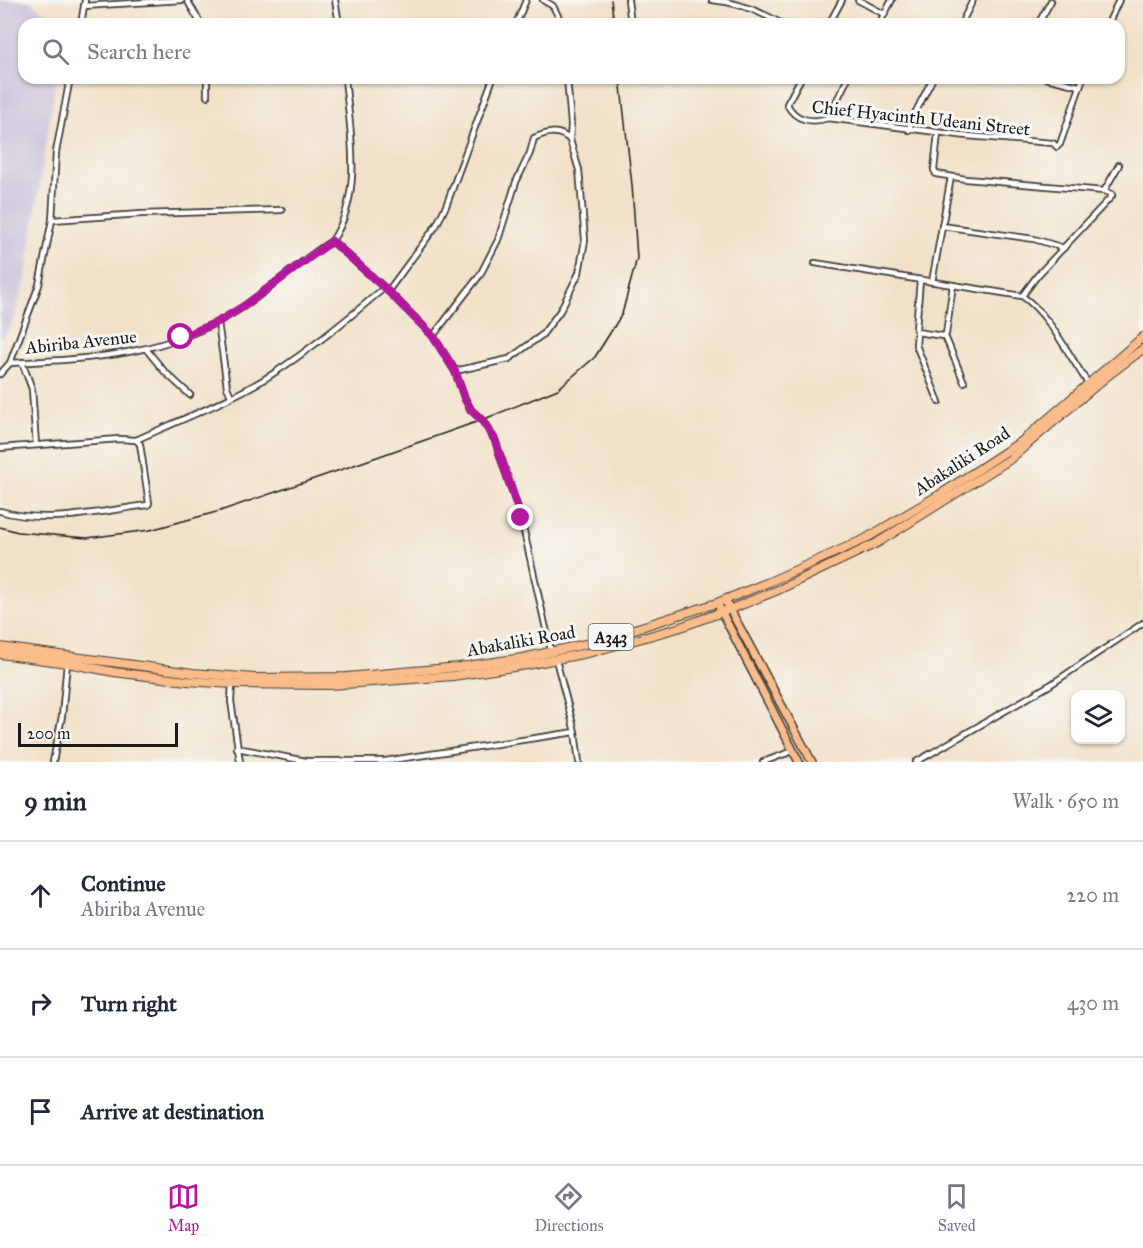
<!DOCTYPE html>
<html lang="en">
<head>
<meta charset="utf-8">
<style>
	:root { --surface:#fff; --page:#f2f2f3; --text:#1f2937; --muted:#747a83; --line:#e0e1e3; --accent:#b5179e }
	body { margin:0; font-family:"IM FELL Great Primer",serif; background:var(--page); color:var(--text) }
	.controls { position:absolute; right:18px; bottom:18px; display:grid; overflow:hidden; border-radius:12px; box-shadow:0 2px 4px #0004 }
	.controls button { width:54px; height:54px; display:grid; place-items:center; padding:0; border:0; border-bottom:2px solid var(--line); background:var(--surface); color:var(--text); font:30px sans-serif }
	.scale { position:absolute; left:18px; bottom:15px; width:160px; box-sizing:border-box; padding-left:6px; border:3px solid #1c1c1c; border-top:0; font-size:16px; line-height:21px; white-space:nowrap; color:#1c1c1c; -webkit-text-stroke:4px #f6f6f2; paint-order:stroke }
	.stop { position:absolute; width:18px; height:18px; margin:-14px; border:4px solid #b5179e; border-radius:50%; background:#fff }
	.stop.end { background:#b5179e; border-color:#fff; box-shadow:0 2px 6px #0008 }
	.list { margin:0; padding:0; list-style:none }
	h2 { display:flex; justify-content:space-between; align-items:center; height:78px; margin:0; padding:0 24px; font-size:26px }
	h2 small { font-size:20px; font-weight:400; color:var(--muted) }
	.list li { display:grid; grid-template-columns:39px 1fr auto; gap:18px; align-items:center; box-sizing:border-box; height:108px; padding:0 24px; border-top:2px solid var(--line) }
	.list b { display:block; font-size:22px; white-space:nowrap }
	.list p { margin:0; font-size:20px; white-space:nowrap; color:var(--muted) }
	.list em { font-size:20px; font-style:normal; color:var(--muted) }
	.icon { flex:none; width:33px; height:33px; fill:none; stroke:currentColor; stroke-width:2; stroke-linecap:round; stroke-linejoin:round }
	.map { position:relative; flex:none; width:1143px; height:762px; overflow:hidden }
	.search { position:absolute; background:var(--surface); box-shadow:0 2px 4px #0004; left:18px; right:18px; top:18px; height:66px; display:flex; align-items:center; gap:15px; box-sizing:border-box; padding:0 21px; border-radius:18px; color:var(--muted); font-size:22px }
	.sheet { height:402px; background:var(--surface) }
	nav { display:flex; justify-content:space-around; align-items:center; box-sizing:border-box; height:84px; border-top:2px solid var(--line); background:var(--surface); font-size:16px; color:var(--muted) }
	nav a { display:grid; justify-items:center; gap:3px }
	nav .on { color:var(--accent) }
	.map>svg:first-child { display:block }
	.industrial { fill:#c8bfd8 }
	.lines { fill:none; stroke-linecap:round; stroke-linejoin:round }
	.street-casing { stroke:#3c3a36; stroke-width:8 }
	.primary-casing { stroke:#3c3a36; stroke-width:10 }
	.highway-casing { stroke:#3c3a36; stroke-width:10 }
	.street { stroke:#fff; stroke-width:4.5 }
	.primary { stroke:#f9bc8a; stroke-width:7 }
	.highway { stroke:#f9bc8a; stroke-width:8 }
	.rail { stroke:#1c1c1c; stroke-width:1.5 }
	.route { stroke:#b5179e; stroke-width:8 }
	.labels { text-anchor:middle; stroke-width:6; stroke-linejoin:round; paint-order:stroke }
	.shield { fill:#f6f6f2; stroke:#5d5d5c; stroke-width:1.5 }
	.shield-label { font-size:16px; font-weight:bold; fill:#1c1c1c }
	.street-label { font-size:18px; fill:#1c1c1c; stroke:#f6f6f2 }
</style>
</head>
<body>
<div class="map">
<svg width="1143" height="762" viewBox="0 0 1143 762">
	<rect width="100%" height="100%" fill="#f6f6f2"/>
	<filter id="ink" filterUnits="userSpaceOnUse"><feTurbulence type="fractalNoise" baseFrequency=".0167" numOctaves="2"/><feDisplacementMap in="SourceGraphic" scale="12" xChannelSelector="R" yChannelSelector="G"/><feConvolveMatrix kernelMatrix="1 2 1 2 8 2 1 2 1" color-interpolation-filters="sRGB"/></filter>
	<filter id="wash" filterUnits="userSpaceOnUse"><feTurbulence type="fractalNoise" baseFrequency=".008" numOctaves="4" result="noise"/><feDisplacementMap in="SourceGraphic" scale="24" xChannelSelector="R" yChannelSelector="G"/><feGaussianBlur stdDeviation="1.35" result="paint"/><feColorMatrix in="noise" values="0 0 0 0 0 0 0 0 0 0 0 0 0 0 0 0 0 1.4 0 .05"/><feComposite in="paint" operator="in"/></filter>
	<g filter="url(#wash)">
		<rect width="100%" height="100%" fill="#f2e1c8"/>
		<!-- industrial -->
		<polygon class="industrial" points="0,0 27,0 64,24 24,24 24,78 56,78 25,282 11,327 0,339"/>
	</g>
	<g filter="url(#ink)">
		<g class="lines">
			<defs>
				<g id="street">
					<polyline points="187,0 201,24"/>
					<polyline points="335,0 339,24"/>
					<polyline points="543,0 553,6 562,24"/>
					<polyline points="628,0 631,24"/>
					<path d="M 712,0 C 738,2 760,11 782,24"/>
					<polyline points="858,0 884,14"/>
					<polyline points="84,6 182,0"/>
					<polyline points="81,24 85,0"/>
					<polyline points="516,24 526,0"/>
					<polyline points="829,24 842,0"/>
					<polyline points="879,24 892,0"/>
					<polyline points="961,24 973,0"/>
					<polyline points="1038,24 1051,1"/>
					<polyline points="1108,24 1119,0"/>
					<polyline points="207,78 207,96"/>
					<path d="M 801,78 L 787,104 C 795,121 812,123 828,118 L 967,136 L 1053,143 L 1057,147 L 1060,144 L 1083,78"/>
					<polyline points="1046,78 1079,86"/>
					<polyline points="828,118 848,78"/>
					<polyline points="909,130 911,121 933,78"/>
					<polyline points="938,133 934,170 936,174 966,179 1104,191 1112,194 1112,196 1037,276 1022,296"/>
					<polyline points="1104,191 1119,165"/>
					<polyline points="52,220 141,214 282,210"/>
					<polyline points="942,226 1034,239 1064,248"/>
					<polyline points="332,241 388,291 433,336 455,371 464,397 471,410 482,420 495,440 521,518 551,651"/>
					<path d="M 815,263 L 1022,296 C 1049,314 1069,356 1088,383"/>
					<polyline points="920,280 916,329 917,332 943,336 946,334 953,285"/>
					<polyline points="932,282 951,177"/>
					<polyline points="388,291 436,226 446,206 493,78"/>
					<polyline points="218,322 227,387 231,396"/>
					<polyline points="917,332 916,345 939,402"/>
					<path d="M 433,336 L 480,275 L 498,240 L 516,182 L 530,153 L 534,138 C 547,132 558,129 570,140"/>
					<polyline points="945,336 964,382"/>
					<polyline points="146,349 164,371 190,395"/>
					<polyline points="22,362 32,389 36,445"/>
					<polyline points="10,363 39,285 52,220 56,152 70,78"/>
					<polyline points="455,371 509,359 542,335 560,311 579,273 585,240 579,170 570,140 571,124 567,78"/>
					<path d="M 0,374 L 10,363 C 94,359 170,355 243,307 C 274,286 300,261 332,241 C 364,193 350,132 345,78"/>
					<path d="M 136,440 C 180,420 235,399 274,373 C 313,348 349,318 384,288"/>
					<path d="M 0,448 L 119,439 L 136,440 L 140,444 L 149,503 L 148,505 C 99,511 48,525 0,511"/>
					<polyline points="556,660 575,732 579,762"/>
					<polyline points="232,684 231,701 240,762"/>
					<polyline points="237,748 306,761 385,761 575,732"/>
					<polyline points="53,762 62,716 67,663"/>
					<polyline points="763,762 793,751"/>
					<polyline points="916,762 1050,685 1143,623"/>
				</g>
				<g id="primary">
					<polyline points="725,600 812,762"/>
					<polyline points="717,603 799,762"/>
				</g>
				<g id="highway">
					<polyline points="0,647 193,673 255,678 346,677 459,667 523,658 590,643 717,603 769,582 865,539 939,495 1022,441 1143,337"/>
					<polyline points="0,654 67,663 114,672 187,681 232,684 331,685 453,676 527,665 592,652 678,628 736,607 778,590 877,543 1009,460 1106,377 1143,349"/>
				</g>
			</defs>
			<!-- street casing -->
			<use href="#street" class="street-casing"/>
			<!-- primary casing -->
			<use href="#primary" class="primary-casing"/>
			<!-- highway casing -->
			<use href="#highway" class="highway-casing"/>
			<!-- street -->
			<use href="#street" class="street"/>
			<!-- primary -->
			<use href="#primary" class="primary"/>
			<!-- highway -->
			<use href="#highway" class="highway"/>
			<!-- rail -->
			<g class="rail">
				<polyline points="611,0 614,24"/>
				<polyline points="0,527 18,532 87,538 150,530 220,511 340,470 482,420 558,389 595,357 622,314 637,258 632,185 620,78"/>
			</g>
		</g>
	</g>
	<g class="lines" filter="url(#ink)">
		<!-- route -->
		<polyline class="route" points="181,337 218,322 244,306 332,241 388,291 433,336 455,371 464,397 471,410 482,420 495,440 521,518"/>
	</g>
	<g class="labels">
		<!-- shield labels -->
		<rect class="shield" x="588.5" y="624" width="45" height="26" rx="4.5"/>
		<g class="shield-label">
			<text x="611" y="643">A343</text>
		</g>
		<!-- street labels -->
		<g class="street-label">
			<text transform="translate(921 118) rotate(6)" y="6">Chief Hyacinth Udeani Street</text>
			<text transform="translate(81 342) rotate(-6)" y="6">Abiriba Avenue</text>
			<text transform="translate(962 461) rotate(-33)" y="6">Abakaliki Road</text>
			<text transform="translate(521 641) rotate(-10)" y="6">Abakaliki Road</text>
		</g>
	</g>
</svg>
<div class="controls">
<button><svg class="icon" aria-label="layers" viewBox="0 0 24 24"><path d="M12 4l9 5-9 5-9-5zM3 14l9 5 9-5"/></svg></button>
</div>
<div class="scale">200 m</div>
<div class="stop" style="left:181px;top:337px"></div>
<div class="stop end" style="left:521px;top:518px"></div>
<div class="search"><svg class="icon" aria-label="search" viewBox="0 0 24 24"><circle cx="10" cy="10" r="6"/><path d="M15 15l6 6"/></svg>Search here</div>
</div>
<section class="sheet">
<h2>9 min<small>Walk · 650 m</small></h2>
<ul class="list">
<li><svg class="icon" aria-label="ahead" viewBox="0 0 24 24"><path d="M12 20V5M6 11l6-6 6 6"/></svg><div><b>Continue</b><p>Abiriba Avenue</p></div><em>220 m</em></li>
<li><svg class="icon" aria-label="right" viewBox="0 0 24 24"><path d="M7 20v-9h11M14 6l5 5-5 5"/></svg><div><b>Turn right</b></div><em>430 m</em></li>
<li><svg class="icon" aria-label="arrive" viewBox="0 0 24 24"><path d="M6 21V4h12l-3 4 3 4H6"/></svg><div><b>Arrive at destination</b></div></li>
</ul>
</section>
<nav>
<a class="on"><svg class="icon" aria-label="map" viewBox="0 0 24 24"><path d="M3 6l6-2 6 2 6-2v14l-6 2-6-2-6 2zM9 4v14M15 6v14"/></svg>Map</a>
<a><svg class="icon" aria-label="directions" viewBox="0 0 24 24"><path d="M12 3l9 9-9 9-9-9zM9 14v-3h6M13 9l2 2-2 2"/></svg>Directions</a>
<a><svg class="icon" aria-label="saved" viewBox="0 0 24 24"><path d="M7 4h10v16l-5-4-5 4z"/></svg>Saved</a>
</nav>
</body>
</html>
